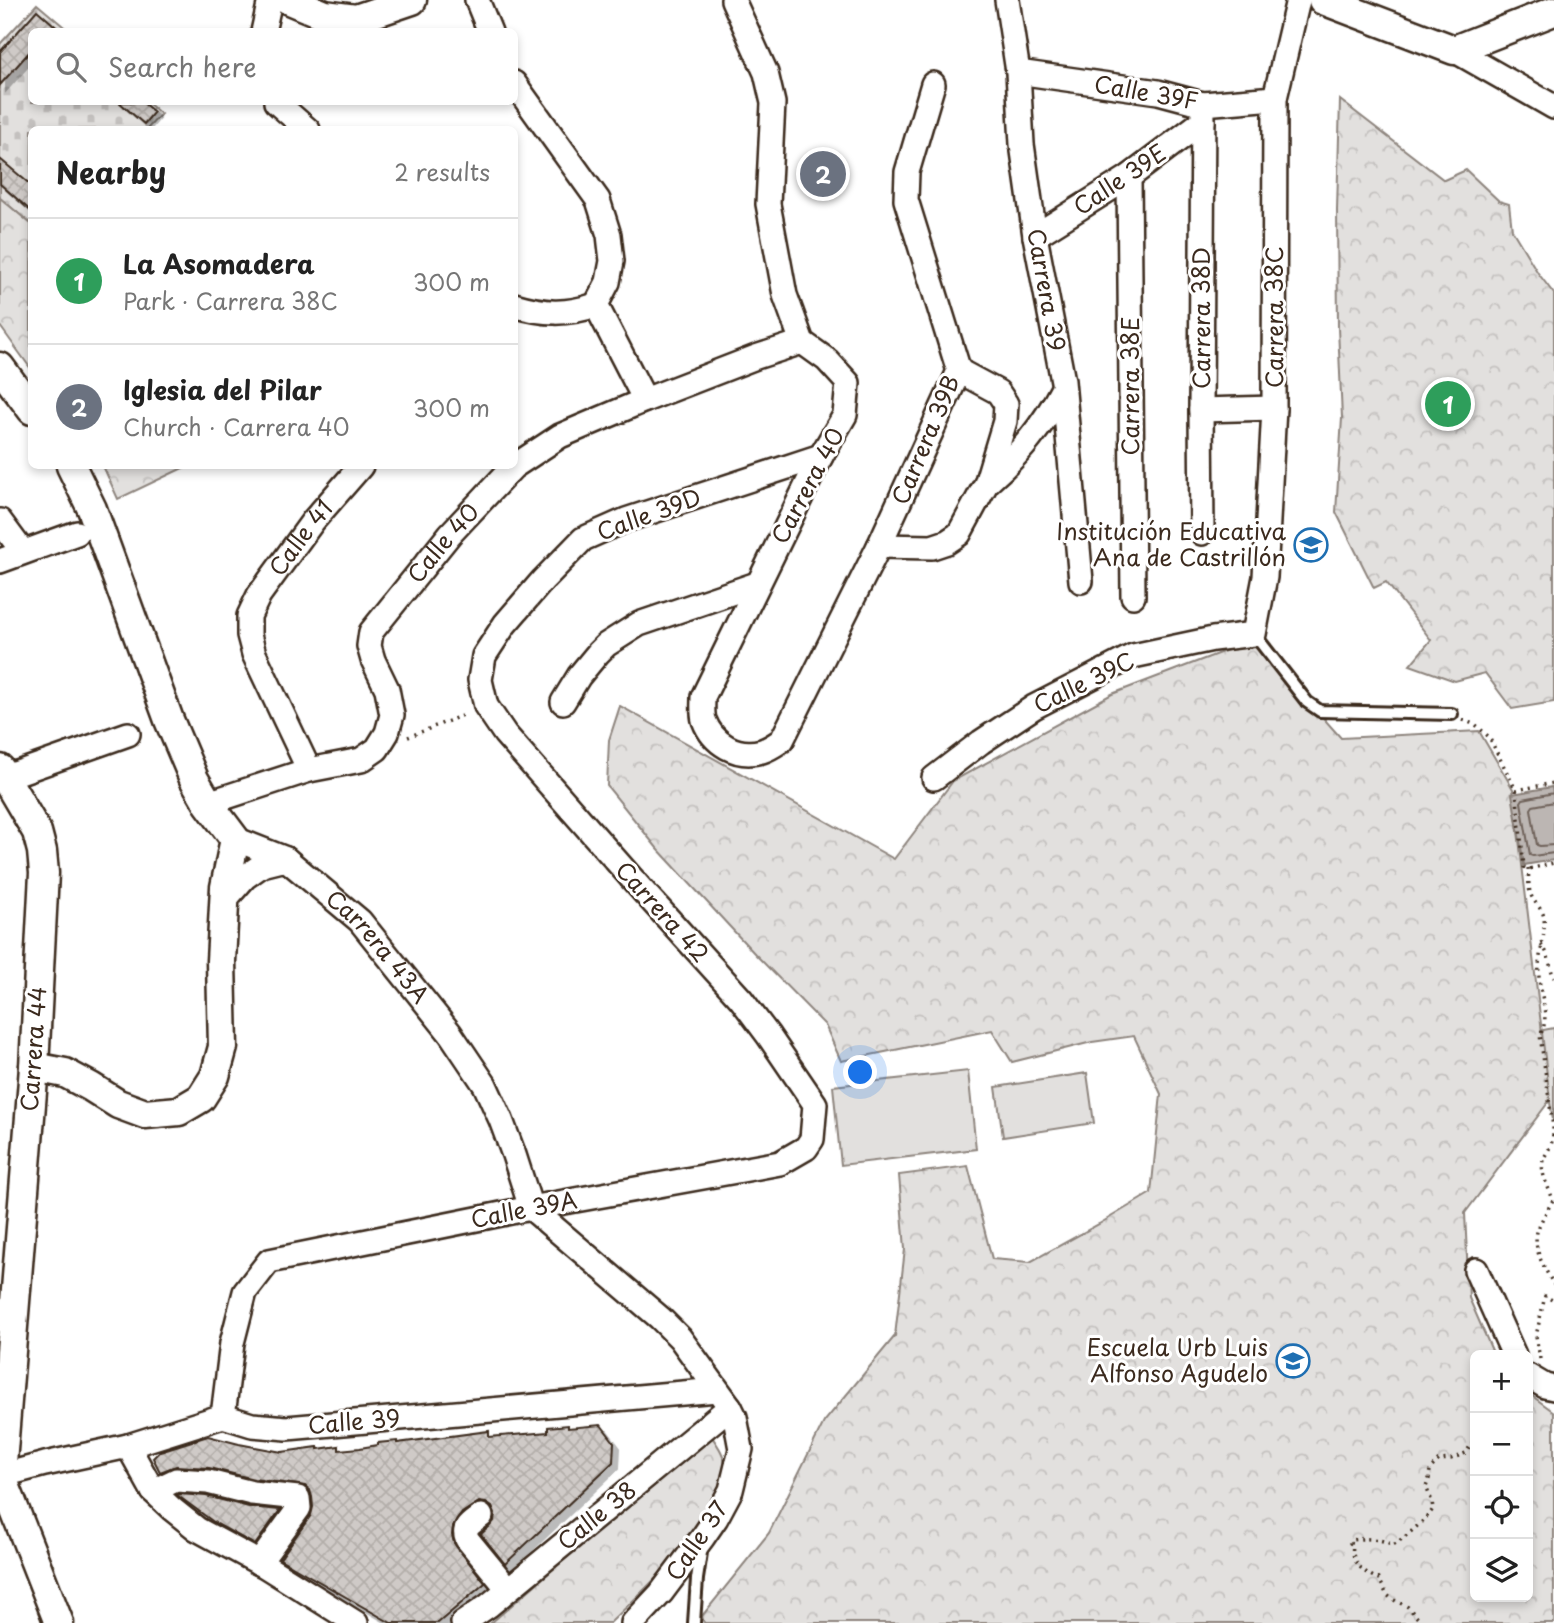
<!DOCTYPE html>
<html lang="en">
<head>
<meta charset="utf-8">
<style>
	:root { --surface:#fff; --page:#f6f6f6; --text:#222; --muted:#767676; --line:#e0e0e0; --accent:#1f6fb2 }
	body { margin:0; font-family:"Playpen Sans",sans-serif; background:var(--page); color:var(--text) }
	.controls { position:absolute; right:21px; bottom:21px; display:grid; overflow:hidden; border-radius:10px; box-shadow:0 4px 10px #0003 }
	.controls button { width:63px; height:63px; display:grid; place-items:center; padding:0; border:0; border-bottom:2px solid var(--line); background:var(--surface); color:var(--text); font:35px sans-serif }
	.you { position:absolute; left:861px; top:1073px; width:24px; height:24px; margin:-18px; border:5px solid #fff; border-radius:50%; background:#1a73e8; box-shadow:0 0 0 10px #1a73e833 }
	.badge { display:grid; place-items:center; width:46px; height:46px; border-radius:50%; background:var(--accent); color:#fff; font-size:23px; font-weight:700 }
	.pin { position:absolute; translate:-50% -50%; border:4px solid #fff; box-shadow:0 2px 7px #0006 }
	.list { margin:0; padding:0; list-style:none }
	h2 { display:flex; justify-content:space-between; align-items:center; height:91px; margin:0; padding:0 28px; font-size:30px }
	h2 small { font-size:23px; font-weight:400; color:var(--muted) }
	.list li { display:grid; grid-template-columns:46px 1fr auto; gap:21px; align-items:center; box-sizing:border-box; height:126px; padding:0 28px; border-top:2px solid var(--line) }
	.list b { display:block; font-size:26px; white-space:nowrap }
	.list p { margin:0; font-size:23px; white-space:nowrap; color:var(--muted) }
	.list em { font-size:23px; font-style:normal; color:var(--muted) }
	.icon { flex:none; width:38px; height:38px; fill:none; stroke:currentColor; stroke-width:2; stroke-linecap:round; stroke-linejoin:round }
	.map { position:relative; flex:none; width:1554px; height:1623px; overflow:hidden }
	.search { position:absolute; background:var(--surface); box-shadow:0 4px 10px #0003; left:28px; top:28px; width:490px; height:77px; display:flex; align-items:center; gap:18px; box-sizing:border-box; padding:0 24px; border-radius:10px; color:var(--muted); font-size:26px }
	.panel { position:absolute; background:var(--surface); box-shadow:0 4px 10px #0003; left:28px; top:126px; width:490px; height:343px; border-radius:10px }
	.map>svg:first-child { display:block }
	.grass { fill:#e2e0de; stroke:#8e857e; stroke-width:2 }
	.cemetery { fill:url(#cemetery-stones); stroke:#8e857e; stroke-width:2 }
	.park { fill:url(#park-crowns); stroke:#8e857e; stroke-width:2 }
	.water { fill:#bcb6b3; stroke:#887e77; stroke-width:2 }
	.lines { fill:none; stroke-linecap:round; stroke-linejoin:round }
	.shore { stroke:#6f625a; stroke-width:2 }
	.building { fill:url(#building-cross-hatch); stroke:#3b2a1e; stroke-width:2; filter:url(#shadow) }
	.service-casing { stroke:#3b2a1e; stroke-width:16 }
	.minor-casing { stroke:#3b2a1e; stroke-width:28 }
	.tertiary-casing { stroke:#3b2a1e; stroke-width:33 }
	.path { stroke:#3b2a1e; stroke-width:3.5; stroke-dasharray:2 5; stroke-linecap:butt }
	.service { stroke:#fff; stroke-width:10 }
	.minor { stroke:#fff; stroke-width:23 }
	.tertiary { stroke:#fff; stroke-width:28 }
	.labels { text-anchor:middle; stroke-width:6; stroke-linejoin:round; paint-order:stroke }
	.street-label { font-size:23px; fill:#3b2a1e; stroke:#fff }
	.poi-label { font-size:23px; fill:#3b2a1e; stroke:#fff; text-anchor:end }
</style>
</head>
<body>
<div class="map">
<svg width="1554" height="1623" viewBox="0 0 1554 1623">
	<defs>
		<pattern id="cemetery-stones" width="16" height="16" patternUnits="userSpaceOnUse" patternTransform="scale(1.75)"><rect width="16" height="16" fill="#e2e0de"/><path d="M2 7V4a2 2 0 0 1 4 0v3zM10 15v-3a2 2 0 0 1 4 0v3z" fill="#c3c0be"/></pattern>
		<pattern id="park-crowns" width="20" height="18" patternUnits="userSpaceOnUse" patternTransform="scale(1.75)"><rect width="20" height="18" fill="#e2e0de"/><path d="M2 6a3 3 0 1 1 6 0M12 15a3 3 0 1 1 6 0" fill="none" stroke="#c3c0be"/></pattern>
		<pattern id="building-cross-hatch" width="8" height="8" patternUnits="userSpaceOnUse" patternTransform="scale(1.75)"><rect width="8" height="8" fill="#cfcac7"/><path d="M0 0l8 8M0 8l8-8" fill="none" stroke="#b3aeaa"/></pattern>
		<filter id="shadow"><feDropShadow dx="6" dy="6" stdDeviation="0" flood-color="#0004"/></filter>
	</defs>
	<rect width="100%" height="100%" fill="#fff"/>
	<filter id="ink" filterUnits="userSpaceOnUse"><feTurbulence type="fractalNoise" baseFrequency=".0143" numOctaves="2"/><feDisplacementMap in="SourceGraphic" scale="14" xChannelSelector="R" yChannelSelector="G"/><feConvolveMatrix kernelMatrix="1 2 1 2 8 2 1 2 1" color-interpolation-filters="sRGB"/></filter>
	<g filter="url(#ink)">
		<!-- grass -->
		<g class="grass">
			<polygon points="1554,1028 1554,1120 1553,1120 1538,1031"/>
			<polygon points="968,1071 976,1149 841,1165 833,1086"/>
			<polygon points="1087,1073 1094,1123 1003,1137 996,1087"/>
		</g>
		<!-- cemetery -->
		<polygon class="cemetery" points="37,4 69,31 32,32 32,102 147,102 161,114 147,129 32,130 31,224 0,198 0,44"/>
		<!-- park -->
		<g class="park">
			<polygon points="1340,100 1444,180 1466,170 1499,201 1509,204 1512,230 1538,273 1554,294 1554,702 1512,709 1485,673 1455,681 1410,665 1431,640 1386,582 1374,588 1336,512 1342,418 1338,328 1337,210"/>
			<polygon points="0,198 31,224 31,369 0,326"/>
			<polygon points="103,466 187,466 118,499"/>
			<polygon points="1254,640 1341,738 1479,731 1513,789 1550,1100 1465,1213 1469,1298 1494,1355 1475,1355 1475,1597 1528,1597 1528,1393 1554,1412 1554,1623 704,1623 702,1616 769,1533 824,1422 895,1336 905,1249 899,1175 968,1166 992,1259 1030,1262 1099,1224 1151,1193 1161,1094 1134,1036 1092,1042 1012,1062 992,1030 841,1061 825,1025 755,954 657,848 607,786 609,740 620,706 894,859 953,781 1112,694"/>
			<path d="M 710,1434 C 717,1444 726,1456 725,1469 C 724,1477 720,1487 717,1494 C 694,1546 650,1584 610,1623 L 491,1623 Z"/>
		</g>
		<!-- water -->
		<polygon class="water" points="1552,787 1554,799 1554,860 1524,865 1512,794"/>
		<g class="lines">
			<!-- shore -->
			<g class="shore">
				<polyline points="1554,793 1523,799 1521,802 1530,855 1533,856 1554,853"/>
				<polyline points="1554,802 1533,806 1531,809 1537,845 1540,846 1554,845"/>
			</g>
		</g>
		<!-- building -->
		<g class="building">
			<polygon points="37,10 62,32 32,32 32,49 0,85 0,52"/>
			<polygon points="119,102 142,102 154,112 144,124"/>
			<polygon points="0,159 32,186 32,212 0,184"/>
			<polygon points="568,1425 568,1428 601,1425 614,1442 613,1462 505,1564 481,1534 489,1527 494,1521 495,1514 492,1507 486,1503 479,1502 462,1513 453,1527 452,1535 454,1543 485,1583 438,1623 391,1623 280,1559 311,1515 313,1507 312,1497 310,1490 305,1486 254,1479 209,1468 176,1466 160,1472 153,1458 160,1451 208,1436 239,1444 282,1452 318,1447 318,1449 339,1446 339,1450 360,1448 378,1445 378,1443 397,1441 397,1443 489,1431 489,1437 548,1432 548,1427"/>
			<polygon points="179,1494 206,1496 249,1507 280,1510 255,1545 215,1523 181,1498 177,1495"/>
		</g>
		<g class="lines">
			<defs>
				<g id="service">
					<polyline points="1254,634 1307,702 1320,711 1452,714"/>
					<polyline points="694,1623 697,1579 702,1546"/>
				</g>
				<g id="minor">
					<polyline points="477,0 490,32"/>
					<path d="M 733,0 L 766,73 L 773,103 L 768,204 L 785,295 L 802,342 L 827,360 L 848,383 L 845,415 L 821,456 L 703,697 C 703,704 702,713 704,720 C 713,744 737,758 762,751 C 769,749 776,744 782,740 L 879,546 L 959,371 L 906,200 L 907,172 L 933,84"/>
					<polyline points="1007,0 1018,72 1022,144 1035,236 1063,381 1081,581"/>
					<polyline points="263,32 270,0"/>
					<polyline points="1454,50 1554,107"/>
					<polyline points="1018,72 1158,92 1203,104 1275,98"/>
					<polyline points="514,83 598,200 609,235 612,261 608,282 596,305"/>
					<polyline points="276,102 308,130"/>
					<polyline points="1129,177 1133,596"/>
					<polyline points="1035,236 1129,177 1203,121"/>
					<path d="M 514,305 C 544,314 566,315 596,305"/>
					<polyline points="596,305 645,400"/>
					<polyline points="1201,410 1274,408"/>
					<path d="M 988,482 C 1020,454 1043,426 1063,388"/>
					<polyline points="0,521 23,552"/>
					<polyline points="1202,533 1201,410 1203,104"/>
					<polyline points="879,546 932,547 947,542 959,534 986,484 1005,421 1006,404 998,392 959,371"/>
					<polyline points="0,561 77,533"/>
					<polyline points="563,702 579,676 598,653 606,645 639,624 757,584"/>
					<path id="s1" d="M 309,770 L 254,654 L 249,635 L 249,616 L 259,595 L 313,521 L 361,466"/>
					<polyline points="6,777 128,734"/>
					<polyline points="934,778 981,742 1034,707 1133,656 1213,639 1254,634 1265,577 1274,408 1275,98 1298,0"/>
					<path id="s2" d="M 208,803 L 309,770 L 361,760 L 377,749 L 387,733 L 392,715 L 387,689 L 373,660 L 369,646 L 371,632 L 450,534 L 513,467 L 560,436 L 645,400 L 756,357 L 802,342"/>
					<path id="s3" d="M 235,839 L 286,859 L 360,921 L 450,1033 L 485,1085 L 501,1120 L 514,1155 L 531,1208 L 660,1318 L 680,1338 L 730,1407 L 735,1417 L 741,1449 L 731,1490 L 716,1518 L 703,1537 L 661,1593 L 633,1623"/>
					<polyline points="224,901 245,877 262,865 286,859"/>
					<polyline points="1476,1270 1514,1355"/>
					<polyline points="1528,1376 1545,1386 1554,1388"/>
					<polyline points="223,1416 232,1343 245,1292 269,1261 531,1208 780,1163 806,1148 812,1139 815,1104 768,1035 741,999 642,890 505,734 486,706 480,680 484,656 505,624 543,580 583,539 626,520 821,456"/>
					<polyline points="128,1446 153,1491 172,1509 197,1529 265,1566 356,1623"/>
					<polyline points="0,1476 45,1464 128,1446 223,1416 252,1425 287,1428 717,1390"/>
					<polyline points="153,1491 176,1480 208,1482 252,1493 298,1498 299,1508 259,1563"/>
					<path d="M 481,1516 C 472,1523 462,1527 467,1539 L 508,1589"/>
					<polyline points="463,1623 488,1606 730,1407"/>
				</g>
				<g id="tertiary">
					<polyline points="289,0 325,15 356,19 412,0"/>
					<polyline points="1323,0 1454,50 1554,11"/>
					<polyline points="0,367 32,410"/>
					<polyline points="0,769 37,832 42,851 44,873 34,1067 1,1475 59,1623"/>
					<polyline points="34,1067 65,1073 91,1087 118,1104 145,1114 179,1111 201,1098 215,1076 223,1047 221,961 225,887 235,839 208,803 194,779 169,720 92,509 71,466"/>
				</g>
			</defs>
			<!-- service casing -->
			<use href="#service" class="service-casing"/>
			<!-- minor casing -->
			<use href="#minor" class="minor-casing"/>
			<!-- tertiary casing -->
			<use href="#tertiary" class="tertiary-casing"/>
			<!-- path -->
			<g class="path">
				<polyline points="1463,720 1476,725 1489,737 1516,790 1524,867 1529,869 1554,863"/>
				<polyline points="408,737 466,714"/>
				<polyline points="1516,790 1554,783"/>
				<path d="M 1528,868 C 1529,876 1528,888 1531,895 C 1534,903 1543,909 1544,918 C 1546,938 1537,957 1539,977 C 1540,996 1551,1018 1540,1035 L 1553,1127 C 1553,1133 1553,1139 1551,1145 C 1549,1150 1545,1155 1543,1160 C 1540,1175 1549,1187 1553,1200 C 1548,1209 1543,1217 1539,1226 C 1530,1246 1544,1267 1554,1285"/>
				<path d="M 1541,945 C 1550,953 1549,966 1554,978"/>
				<polyline points="1540,1359 1536,1336 1545,1296 1552,1300 1554,1299"/>
				<path d="M 1422,1623 L 1408,1607 L 1392,1599 L 1387,1595 L 1379,1579 C 1364,1574 1350,1561 1353,1545 L 1350,1543 L 1351,1540 C 1366,1538 1380,1538 1393,1545 C 1402,1540 1428,1518 1433,1509 L 1432,1501 L 1426,1487 L 1429,1479 L 1430,1469 L 1439,1460 L 1451,1459 L 1466,1453 L 1475,1438"/>
			</g>
			<!-- service -->
			<use href="#service" class="service"/>
			<!-- minor -->
			<use href="#minor" class="minor"/>
			<!-- tertiary -->
			<use href="#tertiary" class="tertiary"/>
		</g>
	</g>
	<!-- icons -->
	<defs>
		<symbol id="school-ring" viewBox="-11 -11 22 22"><circle r="9.5" fill="#fff" stroke="#1f6fb2" stroke-width="1.5"/><path d="M0-5L7-2L0 1L-7-2ZM-4 1L0 2.5L4 1V4Q0 6-4 4Z" fill="#1f6fb2"/></symbol>
	</defs>
	<g fill-rule="evenodd">
		<use href="#school-ring" x="1292" y="526" width="38" height="38"/>
		<use href="#school-ring" x="1274" y="1342" width="38" height="38"/>
	</g>
	<g class="labels">
		<!-- street labels -->
		<g class="street-label">
			<text transform="translate(1146 93) rotate(10)" y="8">Calle 39F</text>
			<text transform="translate(1120 180) rotate(-34)" y="8">Calle 39E</text>
			<text transform="translate(1046 290) rotate(80)" y="8">Carrera 39</text>
			<text transform="translate(1275 317) rotate(-90)" y="8">Carrera 38C</text>
			<text transform="translate(1202 318) rotate(-90)" y="8">Carrera 38D</text>
			<text transform="translate(1131 386) rotate(-90)" y="8">Carrera 38E</text>
			<text transform="translate(926 440) rotate(-67)" y="8">Carrera 39B</text>
			<text transform="translate(808 486) rotate(-62)" y="8">Carrera 40</text>
			<text transform="translate(649 515) rotate(-20)" y="8">Calle 39D</text>
			<text dy="8" stroke="none"><textPath href="#s1" startOffset="261">Calle 41</textPath></text>
			<text dy="8" stroke="none"><textPath href="#s2" startOffset="418">Calle 40</textPath></text>
			<text transform="translate(1084 683) rotate(-26)" y="8">Calle 39C</text>
			<text transform="translate(662 912) rotate(48)" y="8">Carrera 42</text>
			<text dy="8" stroke="none"><textPath href="#s3" startOffset="182">Carrera 43A</textPath></text>
			<text transform="translate(34 1049) rotate(-86)" y="8">Carrera 44</text>
			<text transform="translate(524 1210) rotate(-11)" y="8">Calle 39A</text>
			<text transform="translate(354 1422) rotate(-5)" y="8">Calle 39</text>
			<text transform="translate(597 1516) rotate(-39)" y="8">Calle 38</text>
			<text transform="translate(697 1541) rotate(-56)" y="8">Calle 37</text>
		</g>
		<!-- poi labels -->
		<g class="poi-label">
			<text x="1286" y="540">Institución Educativa<tspan x="1286" dy="26">Ana de Castrillón</tspan></text>
			<text x="1268" y="1356">Escuela Urb Luis<tspan x="1268" dy="26">Alfonso Agudelo</tspan></text>
		</g>
	</g>
</svg>
<div class="controls">
<button>+</button>
<button>−</button>
<button><svg class="icon" aria-label="locate" viewBox="0 0 24 24"><circle cx="12" cy="12" r="6"/><path d="M12 2v4M12 18v4M2 12h4M18 12h4"/></svg></button>
<button><svg class="icon" aria-label="layers" viewBox="0 0 24 24"><path d="M12 4l9 5-9 5-9-5zM3 14l9 5 9-5"/></svg></button>
</div>
<div class="you"></div>
<div class="pin badge" style="left:1448px;top:404px;background:#2e9e5b">1</div>
<div class="pin badge" style="left:823px;top:174px;background:#6b7280">2</div>
<div class="search"><svg class="icon" aria-label="search" viewBox="0 0 24 24"><circle cx="10" cy="10" r="6"/><path d="M15 15l6 6"/></svg>Search here</div>
<section class="panel">
<h2>Nearby<small>2 results</small></h2>
<ul class="list">
<li><span class="badge" style="background:#2e9e5b">1</span><div><b>La Asomadera</b><p>Park · Carrera 38C</p></div><em>300 m</em></li>
<li><span class="badge" style="background:#6b7280">2</span><div><b>Iglesia del Pilar</b><p>Church · Carrera 40</p></div><em>300 m</em></li>
</ul>
</section>
</div>
</body>
</html>
